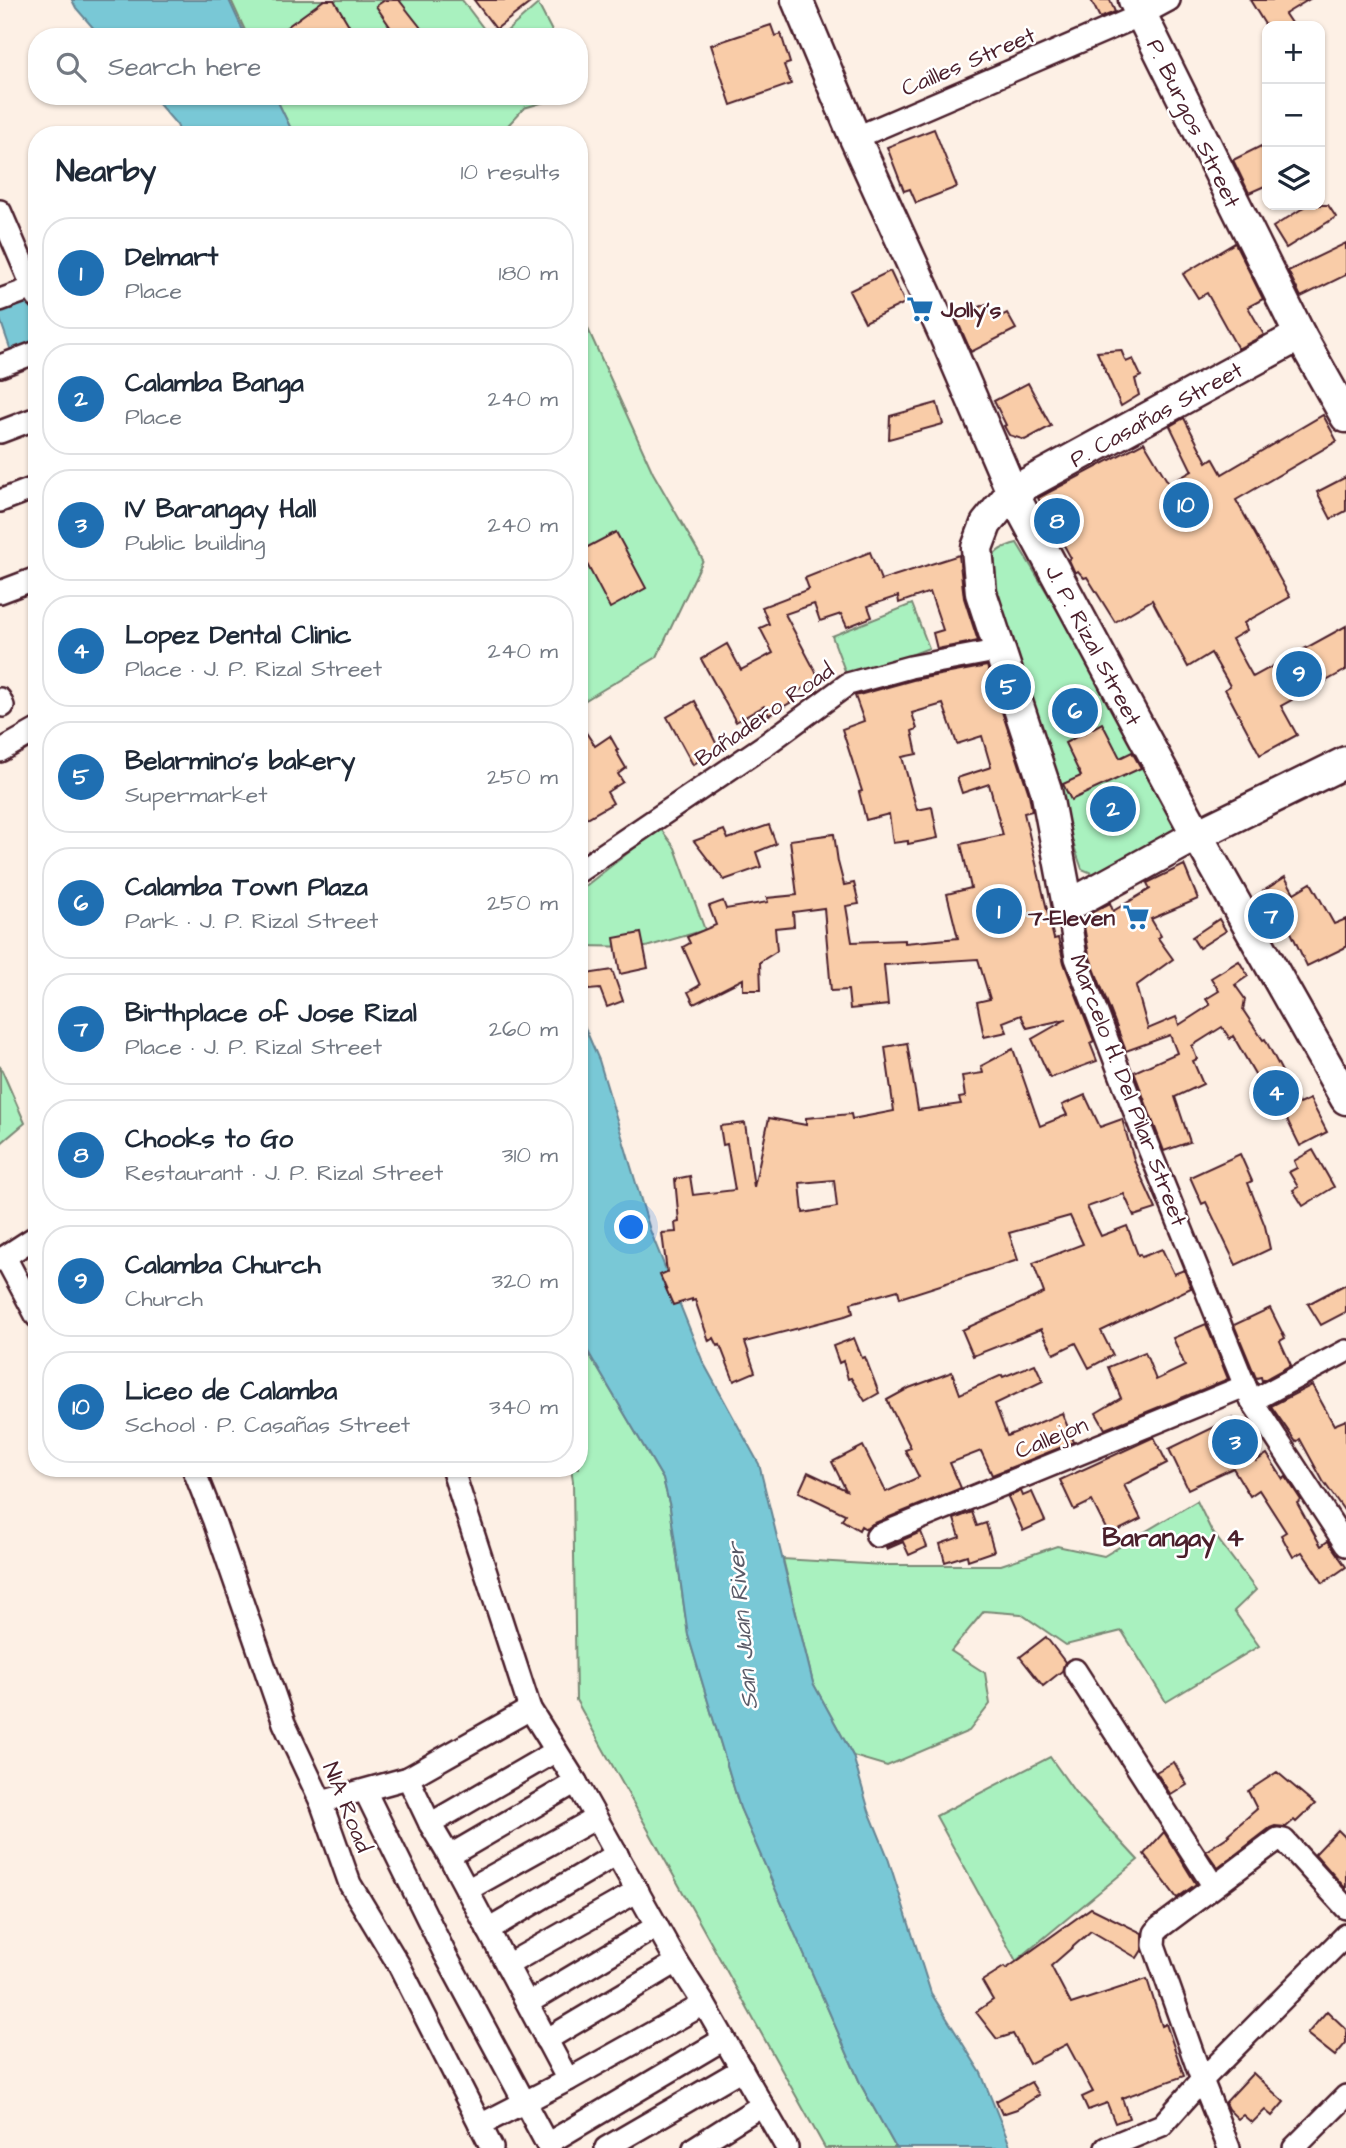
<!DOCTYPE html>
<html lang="en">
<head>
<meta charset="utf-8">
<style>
	:root { --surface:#fff; --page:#f2f2f3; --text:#1f2937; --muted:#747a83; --line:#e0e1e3; --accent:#1f6fb2 }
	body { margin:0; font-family:"Architects Daughter",sans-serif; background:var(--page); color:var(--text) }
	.controls { position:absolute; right:21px; top:21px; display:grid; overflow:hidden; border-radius:14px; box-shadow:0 2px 5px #0004 }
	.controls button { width:63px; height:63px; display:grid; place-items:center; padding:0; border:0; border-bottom:2px solid var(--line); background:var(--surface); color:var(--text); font:35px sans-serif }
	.you { position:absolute; left:632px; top:1228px; width:24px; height:24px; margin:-18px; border:5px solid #fff; border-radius:50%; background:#1a73e8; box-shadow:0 0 0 10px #1a73e833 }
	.badge { display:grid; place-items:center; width:46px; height:46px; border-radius:50%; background:var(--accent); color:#fff; font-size:23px; font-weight:700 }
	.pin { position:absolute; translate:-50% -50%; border:4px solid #fff; box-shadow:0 2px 7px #0006 }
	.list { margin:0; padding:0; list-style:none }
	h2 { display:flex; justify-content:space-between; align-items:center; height:91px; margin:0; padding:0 28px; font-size:30px }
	h2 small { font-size:23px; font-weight:400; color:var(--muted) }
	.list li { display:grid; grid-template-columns:46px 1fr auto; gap:21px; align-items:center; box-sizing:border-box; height:112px; margin:0 14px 14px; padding:0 14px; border:2px solid var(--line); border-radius:28px }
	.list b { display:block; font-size:26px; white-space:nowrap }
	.list p { margin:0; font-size:23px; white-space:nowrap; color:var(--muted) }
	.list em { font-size:23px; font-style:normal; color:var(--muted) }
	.icon { flex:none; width:38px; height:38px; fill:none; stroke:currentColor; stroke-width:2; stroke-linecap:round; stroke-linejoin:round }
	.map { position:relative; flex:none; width:1346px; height:2148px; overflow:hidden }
	.search { position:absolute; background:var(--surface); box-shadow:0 2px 5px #0004; left:28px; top:28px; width:560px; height:77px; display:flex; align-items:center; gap:18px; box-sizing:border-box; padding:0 24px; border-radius:28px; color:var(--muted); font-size:26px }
	.panel { position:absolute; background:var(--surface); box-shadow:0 2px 5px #0004; left:28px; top:126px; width:560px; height:1351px; border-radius:28px }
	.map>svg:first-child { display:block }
	.green { fill:#a9f1bf; stroke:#7a8875; stroke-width:2 }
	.water { fill:#79c8d6; stroke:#668492; stroke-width:2 }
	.building { fill:#f9cca8; stroke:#4a1f2b; stroke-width:2; fill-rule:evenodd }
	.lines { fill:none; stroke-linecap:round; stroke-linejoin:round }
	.street-casing { stroke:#4a1f2b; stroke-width:26 }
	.secondary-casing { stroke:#4a1f2b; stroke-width:35 }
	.street { stroke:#fff; stroke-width:21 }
	.secondary { stroke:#fff; stroke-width:30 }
	.labels { text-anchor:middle; stroke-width:5; stroke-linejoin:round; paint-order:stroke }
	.street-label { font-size:23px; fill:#4a1f2b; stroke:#fff }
	.poi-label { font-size:23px; font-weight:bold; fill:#4a1f2b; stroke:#fff; text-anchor:start }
	.water-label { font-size:24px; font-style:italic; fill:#5a5a67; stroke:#fff }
	.quarter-label { font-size:26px; font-weight:bold; fill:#4a1f2b; stroke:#fff }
</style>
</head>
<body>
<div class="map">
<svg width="1346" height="2148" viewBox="0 0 1346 2148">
	<rect width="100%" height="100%" fill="#fdf0e5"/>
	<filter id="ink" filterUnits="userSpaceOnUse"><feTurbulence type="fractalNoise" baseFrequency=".0143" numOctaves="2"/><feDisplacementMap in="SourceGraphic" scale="14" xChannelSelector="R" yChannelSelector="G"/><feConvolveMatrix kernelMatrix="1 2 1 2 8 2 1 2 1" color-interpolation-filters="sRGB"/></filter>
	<g filter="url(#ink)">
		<!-- green -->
		<g class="green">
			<polygon points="231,0 462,0 490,37 248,37"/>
			<polygon points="538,4 555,37 500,37"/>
			<polygon points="275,96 565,96 524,108 499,135 294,135"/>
			<polygon points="579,309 653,473 703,560 657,657 579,704"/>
			<path d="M 1017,543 L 1098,677 L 1175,820 L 1173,834 L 1096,875 L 1082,869 L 1076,852 L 993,589 C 988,563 987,550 1017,543 Z"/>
			<polygon points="912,604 929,648 848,679 832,636"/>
			<polygon points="660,828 675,848 705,930 646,947 579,946 579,891"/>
			<polygon points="0,1066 25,1123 0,1144"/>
			<polygon points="579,1327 587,1350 663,1479 670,1507 688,1635 740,1808 861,2085 896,2148 825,2148 576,1700 573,1481 571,1468 579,1468"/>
			<polygon points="1197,1501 1211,1530 1256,1590 1234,1611 1259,1646 1166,1702 1122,1631 1066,1645 1021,1614 984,1611 951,1651 985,1673 990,1704 969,1731 887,1766 853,1756 813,1683 783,1559 883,1565 1001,1565 1057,1546 1104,1556"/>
			<polygon points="1050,1757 1075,1792 1138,1860 1016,1961 936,1816"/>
		</g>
		<!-- water -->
		<g class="water">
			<polygon points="72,0 229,0 246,37 101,37 76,8"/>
			<polygon points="152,96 275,96 294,135 181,135 177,125"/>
			<polygon points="27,292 37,317 37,341 11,351 0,319 0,305"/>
			<polygon points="579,1014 599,1060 650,1230 703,1362 759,1464 813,1683 853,1756 869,1811 887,1855 931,1993 981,2073 1011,2148 896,2148 861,2085 740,1808 688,1635 670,1507 663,1479 587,1350 579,1327"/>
		</g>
		<!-- building -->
		<g class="building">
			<polygon points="324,0 334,0 350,27 334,37 273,37"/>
			<polygon points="385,0 399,0 428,37 397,37 376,6"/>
			<polygon points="474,0 534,0 496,29"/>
			<polygon points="1091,0 1110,0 1115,12 1100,18"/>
			<polygon points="1250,0 1308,0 1285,14 1293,26 1266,26"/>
			<polygon points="771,25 775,36 781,34 790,63 784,65 791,84 731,105 711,45"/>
			<polygon points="934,129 957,187 916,203 910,189 904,191 887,147"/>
			<polygon points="1261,146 1267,159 1267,185 1249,193 1233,160"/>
			<polygon points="1308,205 1328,205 1336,217 1286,248 1273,227"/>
			<polygon points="1235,243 1263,299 1248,307 1264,335 1238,349 1207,293 1198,298 1183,274"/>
			<polygon points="1346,243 1346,275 1301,297 1288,271"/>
			<polygon points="890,271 905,303 865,322 849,291"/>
			<polygon points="986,304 994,320 1007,313 1016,329 971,352 956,318"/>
			<polygon points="1121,350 1126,362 1133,359 1141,376 1135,379 1139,395 1121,406 1097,352"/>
			<polygon points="1028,383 1051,426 1025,440 1009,435 1004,426 1006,425 994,401"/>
			<polygon points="937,403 943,424 889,439 890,416"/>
			<polygon points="1323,415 1337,441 1236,500 1290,597 1244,623 1247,630 1232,639 1253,677 1346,626 1346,670 1281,706 1297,735 1260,755 1225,689 1230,686 1211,653 1188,667 1152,600 1115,622 1087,577 1084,578 1078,571 1075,573 1069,560 1071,558 1038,498 1144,442 1169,484 1192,471 1170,426 1184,418 1207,462 1213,458 1222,474"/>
			<polygon points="1346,477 1346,511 1331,519 1317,492"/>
			<polygon points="616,532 646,588 610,608 580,551"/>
			<polygon points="870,552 881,580 959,555 964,598 978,641 937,649 933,633 943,630 930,592 899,603 898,596 868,606 872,617 847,627 841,614 820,621 814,604 785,614 820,680 790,695 793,701 769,715 764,706 736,722 701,659 727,644 741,670 773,653 760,628 769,624 762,607 809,589 805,578"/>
			<polygon points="987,666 1029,794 1032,811 1024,813 1054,939 1058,938 1064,963 1094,1041 1090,1043 1097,1061 1050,1078 1032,1039 1067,1019 1027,1028 1021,1015 1003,1022 1007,1032 984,1037 977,1002 990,999 978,959 884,965 888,1005 850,1009 848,990 831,991 824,908 793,912 794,926 775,928 777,951 760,962 761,990 743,990 743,979 694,1004 688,992 700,985 683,947 690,943 687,937 716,925 709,906 723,901 726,909 768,902 767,898 797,895 790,840 834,834 838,862 844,885 854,883 859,904 846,906 852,942 905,940 905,943 958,938 947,894 971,888 961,844 1003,835 989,784 962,793 957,778 991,767 982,736 957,744 943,704 912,713 917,729 912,731 917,754 902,757 917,810 932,807 938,838 908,844 908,841 893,843 889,814 866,820 859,792 862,791 842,729 864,721 855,696 913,680"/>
			<polygon points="695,701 719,749 704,762 701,759 693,765 667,717"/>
			<polygon points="579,722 595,746 610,736 618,750 616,751 626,768 618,774 623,782 607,792 613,803 587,818 579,803"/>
			<polygon points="1102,723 1120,758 1132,752 1141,768 1071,800 1063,784 1081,776 1065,743"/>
			<polygon points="769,825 776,844 756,852 761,867 724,880 694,841 724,830 728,839"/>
			<polygon points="1184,865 1198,899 1151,919 1161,936 1158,938 1173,959 1136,986 1148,1029 1176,1017 1179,1025 1210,1005 1206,999 1219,991 1211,978 1239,961 1248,976 1235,985 1245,999 1243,1010 1263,1040 1265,1039 1299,1104 1310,1099 1327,1132 1300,1146 1280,1105 1270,1111 1257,1089 1262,1086 1233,1036 1230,1039 1222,1027 1192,1046 1197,1059 1193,1061 1203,1084 1175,1097 1190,1142 1164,1151 1134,1072 1177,1053 1170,1035 1126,1051 1089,955 1084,926 1094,921 1091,913 1110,903 1113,911 1150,889 1147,883"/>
			<polygon points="1285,877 1294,893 1311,883 1334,924 1346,919 1346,947 1307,966 1288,926 1278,932 1257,895"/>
			<polygon points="1219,919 1226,931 1199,948 1192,937"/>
			<polygon points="641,933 648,968 620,974 614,938"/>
			<polygon points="612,970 623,1001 607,1007 600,989 589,990 586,974"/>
			<path d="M 907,1043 L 918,1110 L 961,1104 L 959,1098 L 965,1097 L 962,1076 L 983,1073 L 981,1066 L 1013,1049 L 1040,1126 L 1067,1115 L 1062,1105 L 1085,1095 L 1100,1127 L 1122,1119 L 1135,1163 L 1156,1209 L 1134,1216 L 1124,1194 L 1087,1207 L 1101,1236 L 1127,1226 L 1138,1255 L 1140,1254 L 1142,1257 L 1162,1249 L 1174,1274 L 1184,1270 L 1191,1288 L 1101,1331 L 1113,1355 L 1089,1368 L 1076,1343 L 1054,1354 L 1041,1329 L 973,1356 L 962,1330 L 1044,1293 L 1033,1263 L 1083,1244 L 1070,1216 L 1009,1233 L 1018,1260 L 900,1298 L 898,1290 L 851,1303 L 853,1313 L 845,1316 L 745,1342 L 755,1372 L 734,1381 L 720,1345 L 718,1346 L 714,1338 L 709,1341 L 695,1300 L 692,1301 L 692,1299 L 673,1305 L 660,1275 L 667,1272 L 662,1233 L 676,1232 L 675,1223 L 679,1222 L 675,1179 L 690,1176 L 693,1195 L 735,1190 L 727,1144 L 723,1145 L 720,1126 L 745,1123 L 754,1187 L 769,1118 L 806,1125 L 806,1118 L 851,1114 L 852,1119 L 894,1111 L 885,1047 ZM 834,1180 L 837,1207 L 803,1213 L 800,1183 Z"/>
			<polygon points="1313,1150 1334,1187 1303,1206 1293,1190 1298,1187 1289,1172 1297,1168 1294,1161"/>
			<polygon points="1240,1154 1252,1181 1248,1183 1265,1226 1270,1249 1236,1265 1206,1202 1202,1204 1190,1177"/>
			<polygon points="1346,1284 1346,1312 1321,1325 1308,1304"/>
			<polygon points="1270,1308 1285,1338 1280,1341 1291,1365 1262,1381 1261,1377 1256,1378 1234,1325"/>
			<polygon points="1206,1324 1228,1379 1105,1429 1096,1413 1121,1398 1108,1367 1145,1352 1156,1380 1185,1366 1173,1338"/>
			<polygon points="854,1338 862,1358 865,1357 879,1393 865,1401 851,1378 848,1379 843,1361 839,1363 833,1346"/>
			<polygon points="1035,1364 1043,1381 995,1404 1007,1436 1062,1413 1074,1442 992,1475 981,1451 950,1463 961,1488 872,1524 866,1529 861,1526 859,1530 842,1520 845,1514 799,1492 808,1472 846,1490 832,1462 863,1446 886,1492 919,1477 905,1450 911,1448 887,1400 909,1388 952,1372 960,1394 1002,1375 1003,1377"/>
			<polygon points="1312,1385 1334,1425 1346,1420 1346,1513 1323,1481 1300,1439 1296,1442 1271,1406"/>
			<polygon points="1233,1418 1256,1461 1267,1454 1283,1479 1286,1477 1301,1500 1297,1503 1321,1546 1328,1541 1346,1567 1323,1583 1302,1552 1293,1557 1281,1535 1286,1532 1259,1490 1250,1496 1233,1468 1188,1489 1169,1449"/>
			<polygon points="1154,1437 1167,1463 1124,1485 1141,1519 1109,1535 1092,1501 1074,1510 1060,1480"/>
			<polygon points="1021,1491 1023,1496 1032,1492 1045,1521 1023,1531 1008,1497"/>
			<polygon points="972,1512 977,1526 986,1523 994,1551 968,1560 967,1555 945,1562 940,1544 960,1537 954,1519"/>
			<polygon points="921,1532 927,1547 909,1555 903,1542 887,1549 886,1547"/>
			<polygon points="1046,1637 1065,1662 1062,1671 1043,1686 1020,1657"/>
			<polygon points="1174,1762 1187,1785 1171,1795 1156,1772"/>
			<polygon points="1277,1772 1315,1804 1296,1822 1294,1820 1286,1827 1275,1826 1270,1828 1218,1868 1206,1851 1230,1835 1228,1834 1257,1809 1248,1791"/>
			<polygon points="1338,1830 1346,1838 1346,1889 1315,1854"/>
			<polygon points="1164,1832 1196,1884 1177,1898 1144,1854"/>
			<polygon points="1091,1908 1142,1933 1142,1950 1137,1958 1091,1931 1051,1966 1071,2004 1147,1979 1162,2026 1166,2024 1184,2076 1122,2098 1129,2118 1115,2123 1107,2103 1088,2110 1082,2097 1093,2092 1067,2044 1029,2064 1013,2034 997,2039 976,2012 993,2000 982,1981 1004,1967 1006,1969"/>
			<polygon points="1327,2011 1346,2029 1346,2043 1335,2056 1307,2034"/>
			<polygon points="1253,2073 1284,2102 1272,2116 1265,2110 1252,2123 1243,2115 1238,2119 1228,2109 1225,2103"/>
			<polygon points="1031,2082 1039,2095 1017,2109 1002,2114 996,2101"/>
		</g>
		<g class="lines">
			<defs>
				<g id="street">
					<polyline points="855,138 1141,15 1169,0"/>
					<polyline points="0,211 37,297"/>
					<polyline points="0,300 33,288"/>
					<polyline points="0,366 37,352"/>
					<polyline points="0,432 37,418"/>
					<polyline points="0,501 37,487"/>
					<polyline points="0,592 37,578"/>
					<polyline points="0,699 3,706"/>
					<polyline points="0,751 37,730"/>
					<polyline points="579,871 768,743 848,684 910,667 1001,650"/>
					<polyline points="1068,906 1076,958 1147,1144 1245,1386 1252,1401 1346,1545"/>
					<polyline points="5,1257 37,1317"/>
					<polyline points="0,1260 37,1236"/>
					<polyline points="1252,1401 1346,1351"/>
					<polyline points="193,1468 214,1521 284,1723 321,1802 350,1884 400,1967 492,2148"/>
					<polyline points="452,1468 530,1709 576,1782 677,1962 704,2004 787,2148"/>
					<polyline points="877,1536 1245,1386"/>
					<polyline points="1075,1670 1213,1885"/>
					<polyline points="408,1778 430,1824 449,1856 568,2080"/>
					<polyline points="365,1791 445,1954 549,2148"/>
					<polyline points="321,1802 408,1778 530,1709"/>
					<polyline points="430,1824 556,1751"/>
					<polyline points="449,1856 576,1782"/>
					<polyline points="467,1890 596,1818"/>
					<polyline points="488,1930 617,1854"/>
					<polyline points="507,1965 638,1891"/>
					<polyline points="528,2003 657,1926"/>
					<polyline points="546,2040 677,1962"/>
					<polyline points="480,2125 568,2080 704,2004"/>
					<polyline points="547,2144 724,2039"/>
					<polyline points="606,2148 742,2069"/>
					<polyline points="694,2148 762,2105"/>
					<polyline points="1106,2148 1162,2125 1202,2080 1346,1935"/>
					<polyline points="1229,2148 1202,2080 1154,1945 1155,1933 1159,1928 1278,1839 1284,1840 1346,1908"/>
					<polyline points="1294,2148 1346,2096"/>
				</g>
				<g id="secondary">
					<polyline points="797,0 855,138 945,336 1012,492 1197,835 1346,1099"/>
					<polyline points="1134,0 1300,335 1346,417"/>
					<polyline points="1300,335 1012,492 986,524 977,548 981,593 1046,790 1068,906 1197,835 1346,762"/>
				</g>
			</defs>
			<!-- street casing -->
			<use href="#street" class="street-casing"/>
			<!-- secondary casing -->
			<use href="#secondary" class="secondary-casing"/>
			<!-- street -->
			<use href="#street" class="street"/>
			<!-- secondary -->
			<use href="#secondary" class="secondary"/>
		</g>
	</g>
	<!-- icons -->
	<defs>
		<symbol id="supermarket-bare" viewBox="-9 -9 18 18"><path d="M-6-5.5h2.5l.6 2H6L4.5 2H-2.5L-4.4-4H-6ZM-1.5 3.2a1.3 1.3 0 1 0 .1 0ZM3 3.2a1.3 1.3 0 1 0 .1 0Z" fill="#1f6fb2" stroke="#fff" stroke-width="2.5" paint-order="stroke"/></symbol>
	</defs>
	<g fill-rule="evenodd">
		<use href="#supermarket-bare" x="901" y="290" width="38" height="38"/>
		<use href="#supermarket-bare" x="1117" y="898" width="38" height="38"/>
	</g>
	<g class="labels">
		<!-- street labels -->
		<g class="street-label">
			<text transform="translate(968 61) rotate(-23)" y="8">Cailles Street</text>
			<text transform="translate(1194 123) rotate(64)" y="8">P. Burgos Street</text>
			<text transform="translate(1156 414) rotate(-29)" y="8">P. Casañas Street</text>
			<text transform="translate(1094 645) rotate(62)" y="8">J. P. Rizal Street</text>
			<text transform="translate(764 714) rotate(-35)" y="8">Bañadero Road</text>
			<text transform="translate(1129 1090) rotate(69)" y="8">Marcelo H. Del Pilar Street</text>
			<text transform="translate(1051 1437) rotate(-22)" y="8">Callejon</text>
			<text transform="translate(348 1807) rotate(68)" y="8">NIA Road</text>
		</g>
		<!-- poi labels -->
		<g class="poi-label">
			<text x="941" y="317">Jolly's</text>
			<text x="1115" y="925" text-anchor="end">7-Eleven</text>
		</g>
		<!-- water labels -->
		<g class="water-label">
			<text transform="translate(742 1626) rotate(-95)" y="8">San Juan River</text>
		</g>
		<!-- quarter labels -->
		<g class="quarter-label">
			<text x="1173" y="1546">Barangay 4</text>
		</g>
	</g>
</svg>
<div class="controls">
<button>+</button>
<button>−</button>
<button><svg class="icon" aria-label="layers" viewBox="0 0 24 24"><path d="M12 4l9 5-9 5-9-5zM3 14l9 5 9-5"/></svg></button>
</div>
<div class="you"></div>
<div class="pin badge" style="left:999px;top:911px">1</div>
<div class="pin badge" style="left:1113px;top:809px">2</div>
<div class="pin badge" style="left:1235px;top:1442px">3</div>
<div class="pin badge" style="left:1276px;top:1093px">4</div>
<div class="pin badge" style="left:1008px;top:687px">5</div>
<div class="pin badge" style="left:1075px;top:711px">6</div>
<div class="pin badge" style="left:1271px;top:916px">7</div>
<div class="pin badge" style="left:1057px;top:521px">8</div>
<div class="pin badge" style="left:1299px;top:674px">9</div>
<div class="pin badge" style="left:1186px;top:505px">10</div>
<div class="search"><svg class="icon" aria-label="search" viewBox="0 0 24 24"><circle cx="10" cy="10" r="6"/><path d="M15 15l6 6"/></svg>Search here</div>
<section class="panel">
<h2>Nearby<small>10 results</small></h2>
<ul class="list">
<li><span class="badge">1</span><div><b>Delmart</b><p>Place</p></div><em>180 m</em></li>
<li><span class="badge">2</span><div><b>Calamba Banga</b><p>Place</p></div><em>240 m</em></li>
<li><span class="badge">3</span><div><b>IV Barangay Hall</b><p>Public building</p></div><em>240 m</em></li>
<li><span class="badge">4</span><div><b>Lopez Dental Clinic</b><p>Place · J. P. Rizal Street</p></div><em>240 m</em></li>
<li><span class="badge">5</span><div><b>Belarmino's bakery</b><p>Supermarket</p></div><em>250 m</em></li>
<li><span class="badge">6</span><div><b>Calamba Town Plaza</b><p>Park · J. P. Rizal Street</p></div><em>250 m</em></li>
<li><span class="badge">7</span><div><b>Birthplace of Jose Rizal</b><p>Place · J. P. Rizal Street</p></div><em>260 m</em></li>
<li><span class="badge">8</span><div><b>Chooks to Go</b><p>Restaurant · J. P. Rizal Street</p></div><em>310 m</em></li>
<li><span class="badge">9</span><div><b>Calamba Church</b><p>Church</p></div><em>320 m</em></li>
<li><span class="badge">10</span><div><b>Liceo de Calamba</b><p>School · P. Casañas Street</p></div><em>340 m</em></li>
</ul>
</section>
</div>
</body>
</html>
